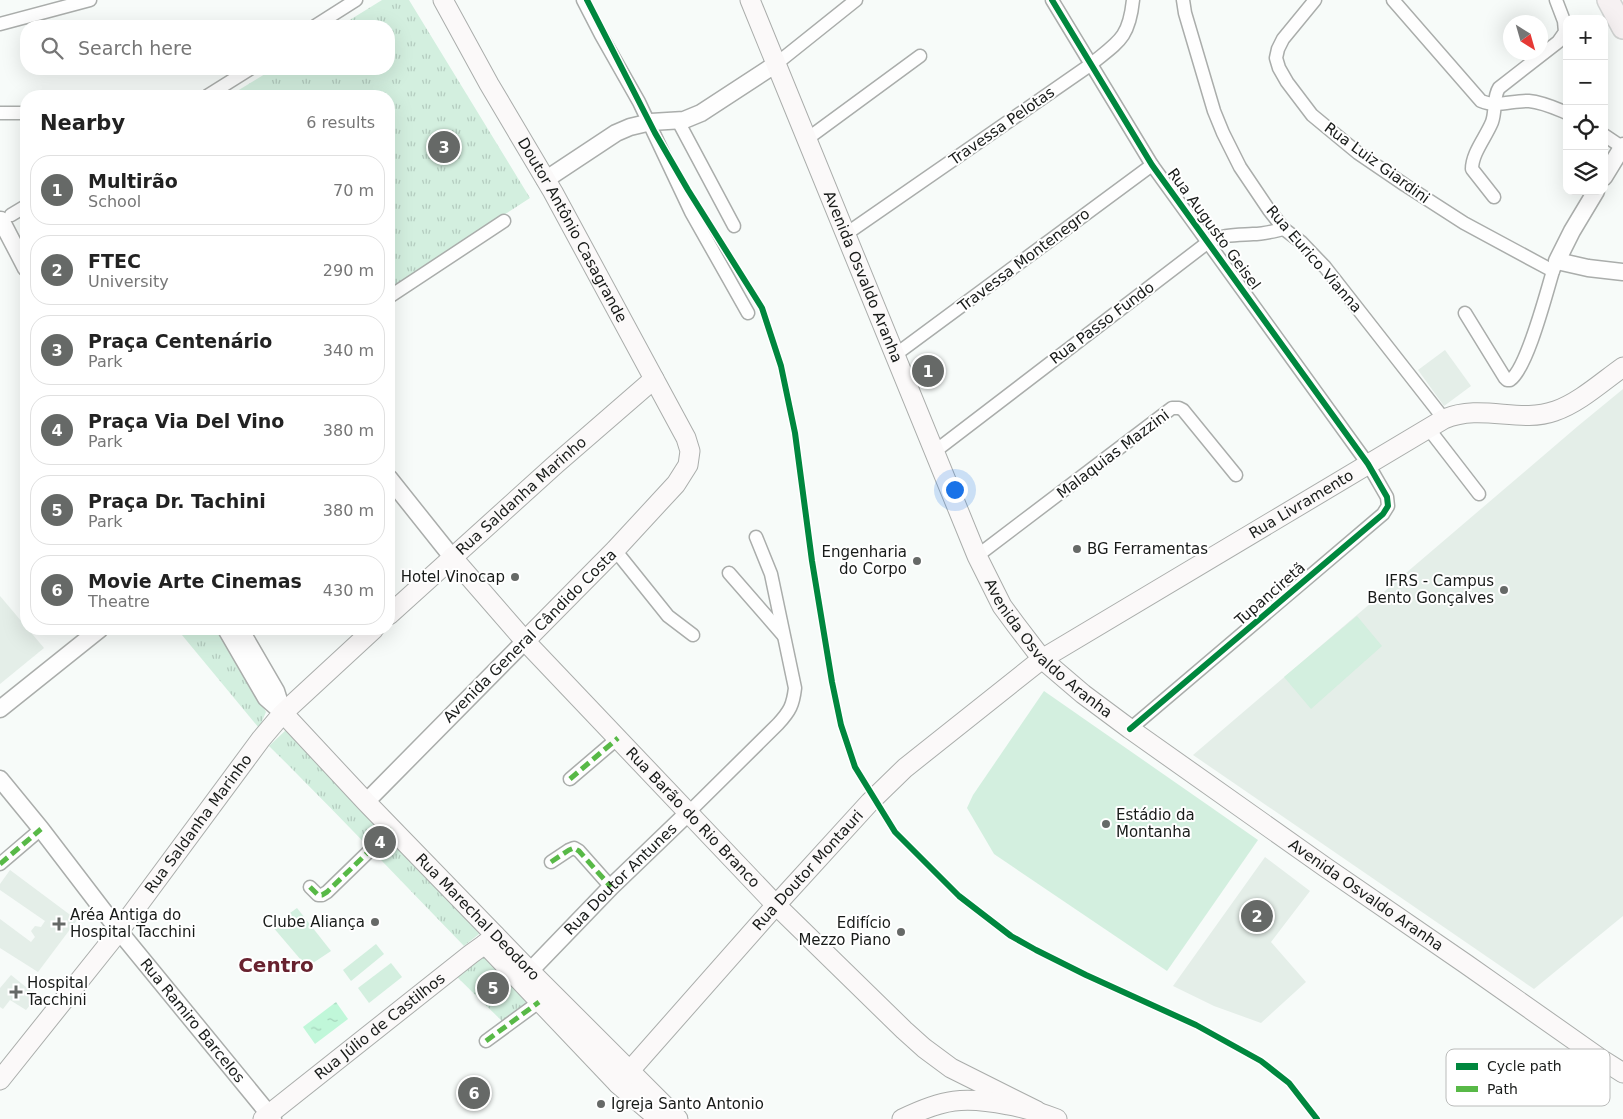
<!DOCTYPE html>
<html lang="en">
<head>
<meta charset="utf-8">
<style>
	:root { --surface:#fff; --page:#f6f6f6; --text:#222; --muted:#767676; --line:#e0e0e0; --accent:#666967 }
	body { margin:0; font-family:"DejaVu Sans",sans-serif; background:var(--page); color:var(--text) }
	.controls { position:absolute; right:15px; top:15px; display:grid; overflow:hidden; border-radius:10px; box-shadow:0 5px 20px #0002 }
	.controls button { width:45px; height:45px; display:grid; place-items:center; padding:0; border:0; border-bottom:1px solid var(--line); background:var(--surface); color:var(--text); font:25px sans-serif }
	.compass { position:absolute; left:1503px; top:15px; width:45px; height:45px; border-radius:50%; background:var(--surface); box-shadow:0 5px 20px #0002; rotate:143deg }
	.you { position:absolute; left:954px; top:489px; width:18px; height:18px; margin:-12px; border:4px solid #fff; border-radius:50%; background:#1a73e8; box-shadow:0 0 0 8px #1a73e833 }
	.badge { display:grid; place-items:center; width:32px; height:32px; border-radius:50%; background:var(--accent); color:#fff; font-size:16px; font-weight:700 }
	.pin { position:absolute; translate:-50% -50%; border:2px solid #fff; box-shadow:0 1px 5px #0006 }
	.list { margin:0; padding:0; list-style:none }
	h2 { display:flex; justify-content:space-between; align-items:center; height:65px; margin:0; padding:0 20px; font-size:21px }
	h2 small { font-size:16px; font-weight:400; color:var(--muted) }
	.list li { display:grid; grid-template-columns:32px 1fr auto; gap:15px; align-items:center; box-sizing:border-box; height:70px; margin:0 10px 10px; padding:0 10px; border:1px solid var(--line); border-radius:20px }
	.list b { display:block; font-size:19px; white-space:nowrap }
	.list p { margin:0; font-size:16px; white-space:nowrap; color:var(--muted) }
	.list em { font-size:16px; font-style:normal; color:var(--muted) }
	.icon { flex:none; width:28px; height:28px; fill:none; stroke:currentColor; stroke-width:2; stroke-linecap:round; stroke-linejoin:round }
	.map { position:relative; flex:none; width:1623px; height:1119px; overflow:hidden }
	.search { position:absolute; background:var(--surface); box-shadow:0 5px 20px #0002; left:20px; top:20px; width:375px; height:55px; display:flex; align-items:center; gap:12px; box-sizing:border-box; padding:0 18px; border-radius:20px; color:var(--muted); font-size:19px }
	.panel { position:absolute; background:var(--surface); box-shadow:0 5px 20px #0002; left:20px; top:90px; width:375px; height:545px; border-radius:20px }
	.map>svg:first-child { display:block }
	.built { fill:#e4eee8 }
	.grass { fill:#d3efdf }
	.park { fill:url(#park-tufts) }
	.water { fill:url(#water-ripples) }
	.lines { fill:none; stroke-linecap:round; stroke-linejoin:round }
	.minor-casing { stroke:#aaadab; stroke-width:15 }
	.tertiary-casing { stroke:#aaadab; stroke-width:19 }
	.secondary-casing { stroke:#aaadab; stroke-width:21 }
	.trunk-casing { stroke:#d2d4d3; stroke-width:24 }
	.minor { stroke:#fefefe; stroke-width:12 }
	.tertiary { stroke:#fefefe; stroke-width:16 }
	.secondary { stroke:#fbf9f9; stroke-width:19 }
	.trunk { stroke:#f6f1f2; stroke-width:21 }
	.quiet { stroke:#58b947; stroke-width:5; stroke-dasharray:10 5; stroke-linecap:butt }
	.cycleway-casing { stroke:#fff; stroke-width:9 }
	.cycleway { stroke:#00873e; stroke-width:6 }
	.poi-dot { fill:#666967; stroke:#fff; stroke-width:2 }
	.labels { text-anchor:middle; stroke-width:4; stroke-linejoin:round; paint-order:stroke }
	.street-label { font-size:15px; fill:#181b19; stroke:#fff }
	.poi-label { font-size:15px; fill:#181b19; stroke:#fff; text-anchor:start }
	.district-label { font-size:20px; font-weight:bold; fill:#68222f; stroke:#fff }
	.key { fill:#fff; stroke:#babbba; stroke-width:1 }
	.key-label { font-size:14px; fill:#181b19 }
</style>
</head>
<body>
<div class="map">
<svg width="1623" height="1119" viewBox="0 0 1623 1119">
	<defs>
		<pattern id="park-tufts" width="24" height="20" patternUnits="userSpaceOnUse" patternTransform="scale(1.25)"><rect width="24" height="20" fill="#d3efdf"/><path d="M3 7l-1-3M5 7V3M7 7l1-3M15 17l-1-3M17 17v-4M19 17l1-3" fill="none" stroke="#b4ccbf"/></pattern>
		<pattern id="water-ripples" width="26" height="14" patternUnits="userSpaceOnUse" patternTransform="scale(1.25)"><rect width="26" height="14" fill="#c0f7d9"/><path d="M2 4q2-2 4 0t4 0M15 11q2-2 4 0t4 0" fill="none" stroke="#a4d3ba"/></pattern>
	</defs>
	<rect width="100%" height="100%" fill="#f7fbf9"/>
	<!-- built -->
	<g class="built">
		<polygon points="1445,350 1471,386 1444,406 1418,370"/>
		<polygon points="1623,389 1623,916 1534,989 1193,755 1578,426"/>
		<polygon points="0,596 44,648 0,684"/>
		<polygon points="1265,857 1310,891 1271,942 1306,982 1261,1023 1214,1006 1173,986"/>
		<polygon points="10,870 77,920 38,972 0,948 0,919 31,942 35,937 31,931 35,926 41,927 45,921 0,890 0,884"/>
		<polygon points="11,975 37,996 26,1010 10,1000 3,1009 0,1007 0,988"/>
	</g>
	<!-- grass -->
	<g class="grass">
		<polygon points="1357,616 1382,646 1311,709 1284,677"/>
		<polygon points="1044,691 1258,840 1167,971 994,854 967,808 973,795"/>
		<polygon points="297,908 331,951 307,967 272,926"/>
		<polygon points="376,944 384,954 351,981 343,970"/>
		<polygon points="391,963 402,977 369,1003 358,988"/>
	</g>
	<!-- park -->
	<g class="park">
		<polygon points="382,0 409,0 530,198 389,289 389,96 229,96 273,69 389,69 389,26 340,26"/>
		<polygon points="177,629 219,629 266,712 259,728"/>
		<path d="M 286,730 L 359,802 L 484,930 L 464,946 C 399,879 335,811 269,746 Z"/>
		<polygon points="483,949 533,1003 505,1024 453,973"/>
	</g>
	<!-- water -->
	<polygon class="water" points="336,1002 348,1019 315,1044 303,1027"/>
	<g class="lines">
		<defs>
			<g id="minor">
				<polyline points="583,0 601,35 639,102 691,212 748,313"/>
				<polyline points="1052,0 1152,165 1368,464 1387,497 1388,506 1383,514 1130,729"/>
				<polyline points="1183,0 1185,13 1214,111 1223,133 1240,167 1269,210 1284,229 1301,242 1325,267 1444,419"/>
				<polyline points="1315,0 1283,39 1278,49 1276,58 1279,68 1287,82 1312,115 1358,153 1405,185 1464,223 1553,271 1557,261"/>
				<path d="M 1393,0 L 1481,101 C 1497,108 1513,100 1529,101 C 1542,102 1555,108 1567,113"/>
				<polyline points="0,24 90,0"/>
				<polyline points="315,26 356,0"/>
				<polyline points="776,64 856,0"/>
				<polyline points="207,96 250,69"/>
				<polyline points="0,113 26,113"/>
				<polyline points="678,121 734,226"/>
				<polyline points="1604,135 1622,147"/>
				<polyline points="807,139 920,56"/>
				<path d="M 1494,197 L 1472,169 C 1472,153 1486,137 1492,122 C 1496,111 1493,97 1499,88 L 1558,42 L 1565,32 L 1564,21 L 1556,0"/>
				<polyline points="11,215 26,206"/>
				<path d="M 846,234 L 1090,65 C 1118,42 1129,39 1133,0"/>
				<polyline points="389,297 504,221"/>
				<path d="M 1465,313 L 1505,378 L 1507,380 L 1510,380 C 1527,369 1546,294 1553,271"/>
				<polyline points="895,355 1152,165"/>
				<polyline points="1428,428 1479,494"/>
				<path d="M 934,452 L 1207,243 C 1222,234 1237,235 1253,234 C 1264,234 1274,231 1284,229"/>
				<polyline points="615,550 668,616 693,635"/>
				<polyline points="977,556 1172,408 1179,408 1183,410 1236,475"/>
				<polyline points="729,573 783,635"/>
				<polyline points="570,779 618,738"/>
				<path d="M 688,813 L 778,724 C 790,711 793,705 795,688 L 771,574 L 756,537"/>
				<polyline points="551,862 569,850 574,848 579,851 611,887"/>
				<polyline points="0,864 41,829"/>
				<polyline points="310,887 318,895 322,895 327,892 392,829"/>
				<polyline points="486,1041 539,1002"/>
			</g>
			<g id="tertiary">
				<polyline points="1604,177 1623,146"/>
				<polyline points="545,180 616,133 630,127 651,122 684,120 701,113 776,64"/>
				<polyline points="1596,191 1572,231 1557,261 1588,268 1623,272"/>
				<polyline points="1,220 26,268"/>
				<polyline points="389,478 452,557"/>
				<polyline points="226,629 266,698 283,713"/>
				<polyline points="240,629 276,691 283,713"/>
				<polyline points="0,709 100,629"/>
				<path id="s1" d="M 0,779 L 41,829 L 119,931 L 273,1119"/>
				<polyline points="366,802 525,641"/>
				<path id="s2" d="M 530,971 L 611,887 L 688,813"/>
			</g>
			<g id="secondary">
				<path id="s3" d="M 443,0 L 489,84 L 553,192 L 686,438 L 690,451 L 688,465 L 676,484 L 615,550 L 525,641"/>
				<path id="s4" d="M 750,0 L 977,556 L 1002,606 L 1016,625 L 1042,659 L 1083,694 L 1130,729 L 1325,867 L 1466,964 L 1601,1059 L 1623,1073"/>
				<path id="s5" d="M 452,557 L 525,641 L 776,905 L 904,1030 L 924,1048 L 951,1068 L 1037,1111"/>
				<path id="s6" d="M 389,615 L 556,464 L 654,379"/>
				<path id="s7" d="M 283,713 L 366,802 L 530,971 L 678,1119"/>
				<polyline points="485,944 618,1084 654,1115 663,1119"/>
				<path id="s8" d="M 0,1080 L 119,931 L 261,739 L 283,713 L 374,629"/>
				<path id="s9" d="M 618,1084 L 776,905 L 870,802 L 905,768 L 1042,659 L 1444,419 C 1482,403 1519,424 1555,411 C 1579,403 1603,381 1623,367"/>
				<path id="s10" d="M 263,1119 L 471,954 L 485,944 L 495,935"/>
				<path d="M 902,1119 C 943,1099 964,1096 1008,1105 C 1026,1108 1041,1113 1057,1119"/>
			</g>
			<polyline id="trunk" points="1608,0 1623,28"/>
		</defs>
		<!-- minor casing -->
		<use href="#minor" class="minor-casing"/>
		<!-- tertiary casing -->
		<use href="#tertiary" class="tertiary-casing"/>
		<!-- secondary casing -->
		<use href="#secondary" class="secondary-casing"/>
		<!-- trunk casing -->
		<use href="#trunk" class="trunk-casing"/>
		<!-- minor -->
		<use href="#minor" class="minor"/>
		<!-- tertiary -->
		<use href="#tertiary" class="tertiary"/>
		<!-- secondary -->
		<use href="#secondary" class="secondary"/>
		<!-- trunk -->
		<use href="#trunk" class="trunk"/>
		<!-- quiet -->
		<g class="quiet">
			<polyline points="570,779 618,738"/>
			<polyline points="551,862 569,850 574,848 579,851 611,887"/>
			<polyline points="0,864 41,829"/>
			<polyline points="310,887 318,895 322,895 327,892 392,829"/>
			<polyline points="486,1041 539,1002"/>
		</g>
		<defs>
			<g id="cycleway">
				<polyline points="587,0 655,133 688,190 762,308 781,366 795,433 812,561 832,682 841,725 855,767 895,832 959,896 1011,936 1036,950 1086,975 1196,1025 1261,1061 1289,1083 1317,1119"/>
				<polyline points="1052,0 1152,165 1368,464 1387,497 1388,506 1383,514 1130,729"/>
			</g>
		</defs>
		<!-- cycleway casing -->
		<use href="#cycleway" class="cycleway-casing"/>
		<!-- cycleway -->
		<use href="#cycleway" class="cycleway"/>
	</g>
	<!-- markers -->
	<g class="poi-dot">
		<circle cx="1077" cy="549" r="5"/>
		<circle cx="917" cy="561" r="5"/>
		<circle cx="515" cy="577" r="5"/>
		<circle cx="1504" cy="590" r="5"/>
		<circle cx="1106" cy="824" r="5"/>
		<circle cx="375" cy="922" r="5"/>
		<path d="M56.5 916.5h5v5h5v5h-5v5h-5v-5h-5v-5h5z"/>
		<circle cx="901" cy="932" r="5"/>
		<path d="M13.5 984.5h5v5h5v5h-5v5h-5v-5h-5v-5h5z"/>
		<circle cx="601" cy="1104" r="5"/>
	</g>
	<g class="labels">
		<!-- street labels -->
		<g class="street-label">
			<text transform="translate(1002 126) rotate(-35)" y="5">Travessa Pelotas</text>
			<text transform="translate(1377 163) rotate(36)" y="5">Rua Luiz Giardini</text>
			<text transform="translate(1214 229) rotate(54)" y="5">Rua Augusto Geisel</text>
			<text dy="5" stroke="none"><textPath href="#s3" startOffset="264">Doutor Antônio Casagrande</textPath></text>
			<text transform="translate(1314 259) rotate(49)" y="5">Rua Eurico Vianna</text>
			<text transform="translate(1024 260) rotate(-37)" y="5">Travessa Montenegro</text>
			<text dy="5" stroke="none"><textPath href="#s4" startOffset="299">Avenida Osvaldo Aranha</textPath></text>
			<text transform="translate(1102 323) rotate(-37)" y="5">Rua Passo Fundo</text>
			<text transform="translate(1113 454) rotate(-37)" y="5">Malaquias Mazzini</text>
			<text dy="5" stroke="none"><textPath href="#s6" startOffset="178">Rua Saldanha Marinho</textPath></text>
			<text dy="5" stroke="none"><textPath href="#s9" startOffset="904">Rua Livramento</textPath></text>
			<text transform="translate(1270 594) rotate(-41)" y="5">Tupanciretã</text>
			<text transform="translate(530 636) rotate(-45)" y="5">Avenida General Cândido Costa</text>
			<text dy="5" stroke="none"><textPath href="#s4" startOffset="719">Avenida Osvaldo Aranha</textPath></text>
			<text dy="5" stroke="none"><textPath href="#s5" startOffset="355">Rua Barão do Rio Branco</textPath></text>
			<text dy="5" stroke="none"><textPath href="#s8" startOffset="324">Rua Saldanha Marinho</textPath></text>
			<text dy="5" stroke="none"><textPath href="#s9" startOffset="286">Rua Doutor Montauri</textPath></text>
			<text dy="5" stroke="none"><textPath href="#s2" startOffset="129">Rua Doutor Antunes</textPath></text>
			<text dy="5" stroke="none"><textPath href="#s4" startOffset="1124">Avenida Osvaldo Aranha</textPath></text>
			<text dy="5" stroke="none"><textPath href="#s7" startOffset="282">Rua Marechal Deodoro</textPath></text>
			<text dy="5" stroke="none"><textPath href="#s1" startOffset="309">Rua Ramiro Barcelos</textPath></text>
			<text dy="5" stroke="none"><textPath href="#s10" startOffset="149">Rua Júlio de Castilhos</textPath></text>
		</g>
		<!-- poi labels -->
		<g class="poi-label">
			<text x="1087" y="554">BG Ferramentas</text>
			<text x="907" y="557" text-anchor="end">Engenharia<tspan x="907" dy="17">do Corpo</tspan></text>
			<text x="505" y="582" text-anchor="end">Hotel Vinocap</text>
			<text x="1494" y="586" text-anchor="end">IFRS - Campus<tspan x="1494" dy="17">Bento Gonçalves</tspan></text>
			<text x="1116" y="820">Estádio da<tspan x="1116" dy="17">Montanha</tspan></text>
			<text x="70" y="920">Aréa Antiga do<tspan x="70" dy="17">Hospital Tacchini</tspan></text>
			<text x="365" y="927" text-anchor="end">Clube Aliança</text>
			<text x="891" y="928" text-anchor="end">Edifício<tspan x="891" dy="17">Mezzo Piano</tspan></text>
			<text x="27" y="988">Hospital<tspan x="27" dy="17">Tacchini</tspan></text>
			<text x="611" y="1109">Igreja Santo Antonio</text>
		</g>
		<!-- district labels -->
		<g class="district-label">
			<text x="276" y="972">Centro</text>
		</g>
	</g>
	<!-- legend -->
	<rect x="1446" y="1049" width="164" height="57" rx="8" class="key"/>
	<rect x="1456" y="1063" width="22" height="7" fill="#00873e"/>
	<rect x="1456" y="1086" width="22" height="6" fill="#58b947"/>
	<g class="key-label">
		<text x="1487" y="1071">Cycle path</text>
		<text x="1487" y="1094">Path</text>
	</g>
</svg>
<div class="controls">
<button>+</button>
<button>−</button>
<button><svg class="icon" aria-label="locate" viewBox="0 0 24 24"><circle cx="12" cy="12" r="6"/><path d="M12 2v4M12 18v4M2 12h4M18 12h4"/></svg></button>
<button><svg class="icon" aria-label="layers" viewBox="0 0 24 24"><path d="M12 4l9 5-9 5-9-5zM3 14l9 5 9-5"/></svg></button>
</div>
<svg class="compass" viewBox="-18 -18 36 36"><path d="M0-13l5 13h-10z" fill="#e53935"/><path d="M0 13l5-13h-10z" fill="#767676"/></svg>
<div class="you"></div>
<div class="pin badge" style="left:928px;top:371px">1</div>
<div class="pin badge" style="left:1257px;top:916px">2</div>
<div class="pin badge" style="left:444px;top:147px">3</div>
<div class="pin badge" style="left:380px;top:842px">4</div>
<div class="pin badge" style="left:493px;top:988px">5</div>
<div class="pin badge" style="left:474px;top:1093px">6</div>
<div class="search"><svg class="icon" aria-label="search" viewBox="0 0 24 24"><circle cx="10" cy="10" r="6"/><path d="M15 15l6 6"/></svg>Search here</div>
<section class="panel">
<h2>Nearby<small>6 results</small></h2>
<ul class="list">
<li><span class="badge">1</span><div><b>Multirão</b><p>School</p></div><em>70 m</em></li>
<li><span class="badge">2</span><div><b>FTEC</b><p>University</p></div><em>290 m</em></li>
<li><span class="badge">3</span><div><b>Praça Centenário</b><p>Park</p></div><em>340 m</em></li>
<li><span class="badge">4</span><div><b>Praça Via Del Vino</b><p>Park</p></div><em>380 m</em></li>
<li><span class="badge">5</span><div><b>Praça Dr. Tachini</b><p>Park</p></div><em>380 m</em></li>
<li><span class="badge">6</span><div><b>Movie Arte Cinemas</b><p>Theatre</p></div><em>430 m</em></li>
</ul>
</section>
</div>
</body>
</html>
